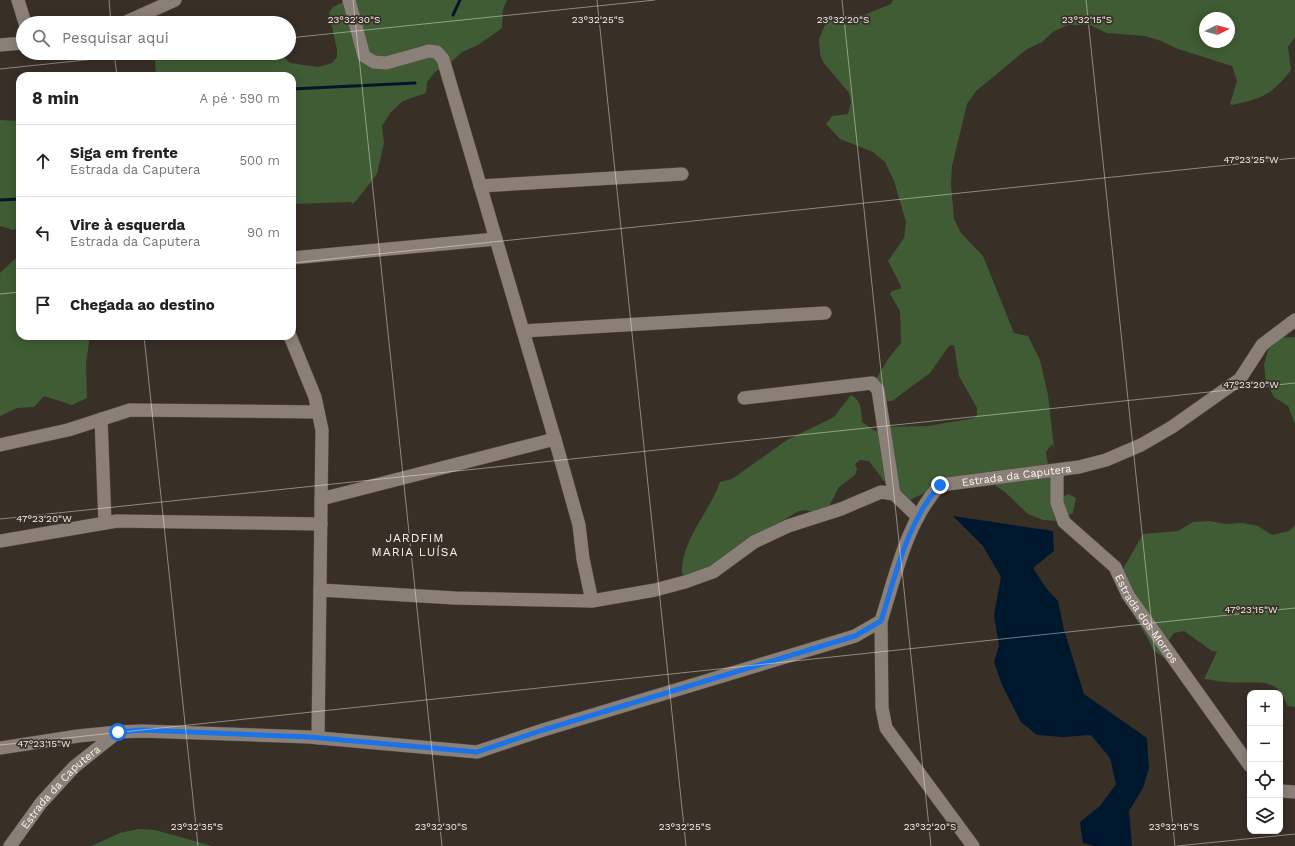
<!DOCTYPE html>
<html lang="pt">
<head>
<meta charset="utf-8">
<style>
	:root { --surface:#fff; --page:#f6f6f6; --text:#222; --muted:#767676; --line:#e0e0e0 }
	body { margin:0; font-family:"Work Sans",sans-serif; background:var(--page); color:var(--text) }
	.controls { position:absolute; right:12px; bottom:12px; display:grid; overflow:hidden; border-radius:8px; box-shadow:0 2px 10px #0003 }
	.controls button { width:36px; height:36px; display:grid; place-items:center; padding:0; border:0; border-bottom:1px solid var(--line); background:var(--surface); color:var(--text); font:20px sans-serif }
	.compass { position:absolute; left:1199px; top:12px; width:36px; height:36px; border-radius:50%; background:var(--surface); box-shadow:0 2px 10px #0003; rotate:84deg }
	.stop { position:absolute; width:12px; height:12px; margin:-9px; border:3px solid #1a73e8; border-radius:50%; background:#fff }
	.stop.end { background:#1a73e8; border-color:#fff; box-shadow:0 1px 4px #0008 }
	.list { margin:0; padding:0; list-style:none }
	h2 { display:flex; justify-content:space-between; align-items:center; height:52px; margin:0; padding:0 16px; font-size:17px }
	h2 small { font-size:13px; font-weight:400; color:var(--muted) }
	.list li { display:grid; grid-template-columns:26px 1fr auto; gap:12px; align-items:center; box-sizing:border-box; height:72px; padding:0 16px; border-top:1px solid var(--line) }
	.list b { display:block; font-size:15px; white-space:nowrap }
	.list p { margin:0; font-size:13px; white-space:nowrap; color:var(--muted) }
	.list em { font-size:13px; font-style:normal; color:var(--muted) }
	.icon { flex:none; width:22px; height:22px; fill:none; stroke:currentColor; stroke-width:2; stroke-linecap:round; stroke-linejoin:round }
	.map { position:relative; flex:none; width:1295px; height:846px; overflow:hidden }
	.search { position:absolute; background:var(--surface); box-shadow:0 2px 10px #0003; left:16px; top:16px; width:280px; height:44px; display:flex; align-items:center; gap:10px; box-sizing:border-box; padding:0 14px; border-radius:22px; color:var(--muted); font-size:15px }
	.panel { position:absolute; background:var(--surface); box-shadow:0 2px 10px #0003; left:16px; top:72px; width:280px; height:268px; border-radius:12px }
	.map>svg:first-child { display:block }
	.green { fill:#3f5c34; fill-rule:evenodd }
	.water { fill:#00182e }
	.lines { fill:none; stroke-linecap:round; stroke-linejoin:round }
	.stream { stroke:#00182e; stroke-width:3 }
	.minor-casing { stroke:#544c46; stroke-width:14 }
	.minor { stroke:#8b8078; stroke-width:13 }
	.route { stroke:#1a73e8; stroke-width:5 }
	.ticks { fill:none; stroke:#faf3ef; stroke-width:1; stroke-opacity:0.45 }
	.labels { text-anchor:middle; stroke-width:3.5; stroke-linejoin:round; paint-order:stroke }
	.street-label { font-size:11px; fill:#faf3ef; stroke:#382f27 }
	.neighbourhood-label { font-size:12px; letter-spacing:1px; fill:#faf3ef; stroke:#382f27 }
	.ticks-label { font-size:10px; text-anchor:middle; fill:#faf3ef; stroke:#382f27; stroke-width:3.5; stroke-linejoin:round; paint-order:stroke }
</style>
</head>
<body>
<div class="map">
<svg width="1295" height="846" viewBox="0 0 1295 846">
	<rect width="100%" height="100%" fill="#382f27"/>
	<!-- green -->
	<g class="green">
		<polygon points="347,0 507,0 503,9 502,28 478,45 462,52 449,64 435,72 427,82 426,93 403,101 391,112 382,126 384,143 377,174 356,201 352,204 351,202 292,204 292,76 156,76 155,61 157,53 280,53 290,63 318,67 332,63 337,57 337,50 329,13 333,7"/>
		<path d="M 893,0 L 1295,0 L 1295,37 L 1288,47 L 1291,70 C 1271,96 1262,98 1232,105 L 1230,104 L 1237,81 L 1232,66 L 1178,49 L 1161,41 L 1145,36 L 1107,33 L 1090,25 L 1068,25 L 1054,31 L 1042,42 L 1027,49 L 976,91 L 967,104 L 952,166 L 951,184 L 954,219 L 961,233 L 983,256 L 1014,333 L 1028,336 L 1040,360 L 1048,395 L 1054,448 L 1052,444 L 1046,452 L 1053,497 L 1056,502 L 1068,494 L 1076,498 L 1073,513 L 1059,521 L 1043,520 L 1028,514 L 1005,492 L 977,473 L 941,485 L 910,500 L 896,497 L 869,461 L 860,460 L 855,464 L 857,469 L 855,475 L 839,487 L 827,510 L 817,514 L 806,510 L 799,511 L 740,545 L 712,566 L 690,576 L 682,574 C 681,540 709,513 720,482 L 732,479 L 787,440 L 834,417 L 851,395 C 862,401 861,410 862,422 L 875,431 L 885,427 L 928,426 L 975,418 L 977,414 L 977,408 L 959,376 L 954,345 L 949,346 L 930,373 L 892,401 L 886,401 L 875,381 L 888,359 L 901,343 L 900,311 L 890,294 L 892,291 L 900,289 L 901,286 L 888,261 L 904,238 L 906,222 L 894,181 L 885,162 L 873,152 L 840,139 L 826,124 L 832,116 L 848,114 L 851,103 L 849,93 L 823,62 L 820,54 L 819,39 L 825,25 L 835,16 L 864,15 L 891,4 ZM 1205,18 L 1229,18 L 1229,42 L 1205,42 Z"/>
		<polygon points="0,120 20,121 20,228 13,230 0,226"/>
		<polygon points="20,238 20,336 90,336 86,363 87,398 72,405 44,396 34,407 17,408 0,416 0,273 16,258 19,258 18,246"/>
		<polygon points="1295,337 1295,424 1288,406 1274,397 1266,382 1264,365 1268,350 1279,338"/>
		<path d="M 1210,521 L 1225,524 L 1243,523 L 1258,526 L 1272,535 L 1289,531 L 1295,525 L 1295,707 L 1287,706 C 1279,673 1249,685 1226,682 C 1218,682 1211,679 1204,679 L 1217,652 L 1212,651 L 1184,631 L 1174,633 L 1166,644 L 1170,662 L 1154,651 L 1147,637 L 1121,594 L 1119,576 L 1143,534 L 1178,531 L 1193,522 Z"/>
		<polygon points="138,829 155,830 212,846 91,846 120,833"/>
	</g>
	<!-- water -->
	<polygon class="water" points="953,516 1053,531 1054,551 1033,568 1046,588 1058,601 1064,630 1084,694 1147,738 1149,768 1143,788 1129,811 1132,846 1094,846 1083,843 1080,822 1100,806 1116,784 1110,758 1091,735 1063,737 1037,735 1021,722 1002,685 994,662 999,646 994,615 1001,577 983,546"/>
	<g class="lines">
		<!-- stream -->
		<g class="stream">
			<polyline points="453,15 460,0"/>
			<polyline points="292,89 415,83"/>
			<polyline points="0,200 20,199"/>
		</g>
		<defs>
			<g id="minor">
				<polyline points="18,0 25,23"/>
				<polyline points="349,0 364,56 374,62 386,63 429,51 437,52 443,59 558,450 579,525 583,559 592,601"/>
				<polyline points="124,23 175,0"/>
				<polyline points="0,45 23,43"/>
				<polyline points="480,186 682,174"/>
				<polyline points="292,258 496,239"/>
				<polyline points="523,331 825,313"/>
				<polyline points="290,336 315,397 322,430 318,738"/>
				<polyline points="744,398 872,383 878,390 894,494"/>
				<polyline points="101,419 105,523"/>
				<polyline points="0,445 68,430 130,410 318,412"/>
				<path id="s1" d="M 1057,472 L 1057,503 L 1064,522 L 1115,567 L 1128,595 L 1250,766"/>
				<polyline points="321,499 555,439"/>
				<polyline points="0,541 117,521 321,524"/>
				<polyline points="320,590 455,598 592,601 655,590 685,582 713,572 754,542 788,526 841,509 881,492 894,494 918,517"/>
				<polyline points="881,621 882,708 886,728 973,846"/>
				<polyline points="0,748 78,736 118,732"/>
				<polyline points="1280,791 1295,792"/>
				<path id="s2" d="M 10,846 L 41,803 L 74,767 L 118,732 L 142,731 L 309,737 L 477,752 L 543,730 L 855,636 L 881,621 C 896,574 907,521 940,485 L 1079,467 L 1106,460 L 1141,445 L 1172,427 L 1240,379 L 1262,345 L 1295,320"/>
			</g>
		</defs>
		<!-- minor casing -->
		<use href="#minor" class="minor-casing"/>
		<!-- minor -->
		<use href="#minor" class="minor"/>
	</g>
	<g class="lines">
		<!-- route -->
		<path class="route" d="M 118,732 L 142,730 L 309,737 L 477,752 L 543,730 L 855,636 L 881,621 C 896,574 907,522 940,485"/>
	</g>
	<!-- ticks -->
	<path class="ticks" d="M 109,0 L 111,23M 353,0 L 442,846M 597,0 L 686,846M 842,0 L 931,846M 1086,0 L 1175,846M 289,38 L 655,0M 114,53 L 117,76M 0,69 L 151,53M 292,263 L 1295,158M 0,294 L 20,292M 144,336 L 198,846M 0,519 L 1295,383M 0,745 L 1295,608M 1177,846 L 1295,834"/>
	<g class="labels">
		<!-- street labels -->
		<g class="street-label">
			<text dy="4" stroke="none"><textPath href="#s2" startOffset="1170">Estrada da Caputera</textPath></text>
			<text dy="4" stroke="none"><textPath href="#s1" startOffset="180">Estrada dos Morros</textPath></text>
			<text dy="4" stroke="none"><textPath href="#s2" startOffset="78">Estrada da Caputera</textPath></text>
		</g>
		<!-- neighbourhood labels -->
		<g class="neighbourhood-label">
			<text x="415" y="542">JARDFIM<tspan x="415" dy="14">MARIA LUÍSA</tspan></text>
		</g>
	</g>
	<g class="ticks-label">
		<text x="354" y="23">23°32'30"S</text>
		<text x="598" y="23">23°32'25"S</text>
		<text x="843" y="23">23°32'20"S</text>
		<text x="1087" y="23">23°32'15"S</text>
		<text x="1251" y="163">47°23'25"W</text>
		<text x="1251" y="388">47°23'20"W</text>
		<text x="44" y="522">47°23'20"W</text>
		<text x="1251" y="613">47°23'15"W</text>
		<text x="44" y="747">47°23'15"W</text>
		<text x="197" y="830">23°32'35"S</text>
		<text x="441" y="830">23°32'30"S</text>
		<text x="685" y="830">23°32'25"S</text>
		<text x="930" y="830">23°32'20"S</text>
		<text x="1174" y="830">23°32'15"S</text>
	</g>
</svg>
<div class="controls">
<button>+</button>
<button>−</button>
<button><svg class="icon" aria-label="locate" viewBox="0 0 24 24"><circle cx="12" cy="12" r="6"/><path d="M12 2v4M12 18v4M2 12h4M18 12h4"/></svg></button>
<button><svg class="icon" aria-label="layers" viewBox="0 0 24 24"><path d="M12 4l9 5-9 5-9-5zM3 14l9 5 9-5"/></svg></button>
</div>
<svg class="compass" viewBox="-18 -18 36 36"><path d="M0-13l5 13h-10z" fill="#e53935"/><path d="M0 13l5-13h-10z" fill="#767676"/></svg>
<div class="stop" style="left:118px;top:732px"></div>
<div class="stop end" style="left:940px;top:485px"></div>
<div class="search"><svg class="icon" aria-label="search" viewBox="0 0 24 24"><circle cx="10" cy="10" r="6"/><path d="M15 15l6 6"/></svg>Pesquisar aqui</div>
<section class="panel">
<h2>8 min<small>A pé · 590 m</small></h2>
<ul class="list">
<li><svg class="icon" aria-label="ahead" viewBox="0 0 24 24"><path d="M12 20V5M6 11l6-6 6 6"/></svg><div><b>Siga em frente</b><p>Estrada da Caputera</p></div><em>500 m</em></li>
<li><svg class="icon" aria-label="left" viewBox="0 0 24 24"><path d="M17 20v-9H6M10 6l-5 5 5 5"/></svg><div><b>Vire à esquerda</b><p>Estrada da Caputera</p></div><em>90 m</em></li>
<li><svg class="icon" aria-label="arrive" viewBox="0 0 24 24"><path d="M6 21V4h12l-3 4 3 4H6"/></svg><div><b>Chegada ao destino</b></div></li>
</ul>
</section>
</div>
</body>
</html>
